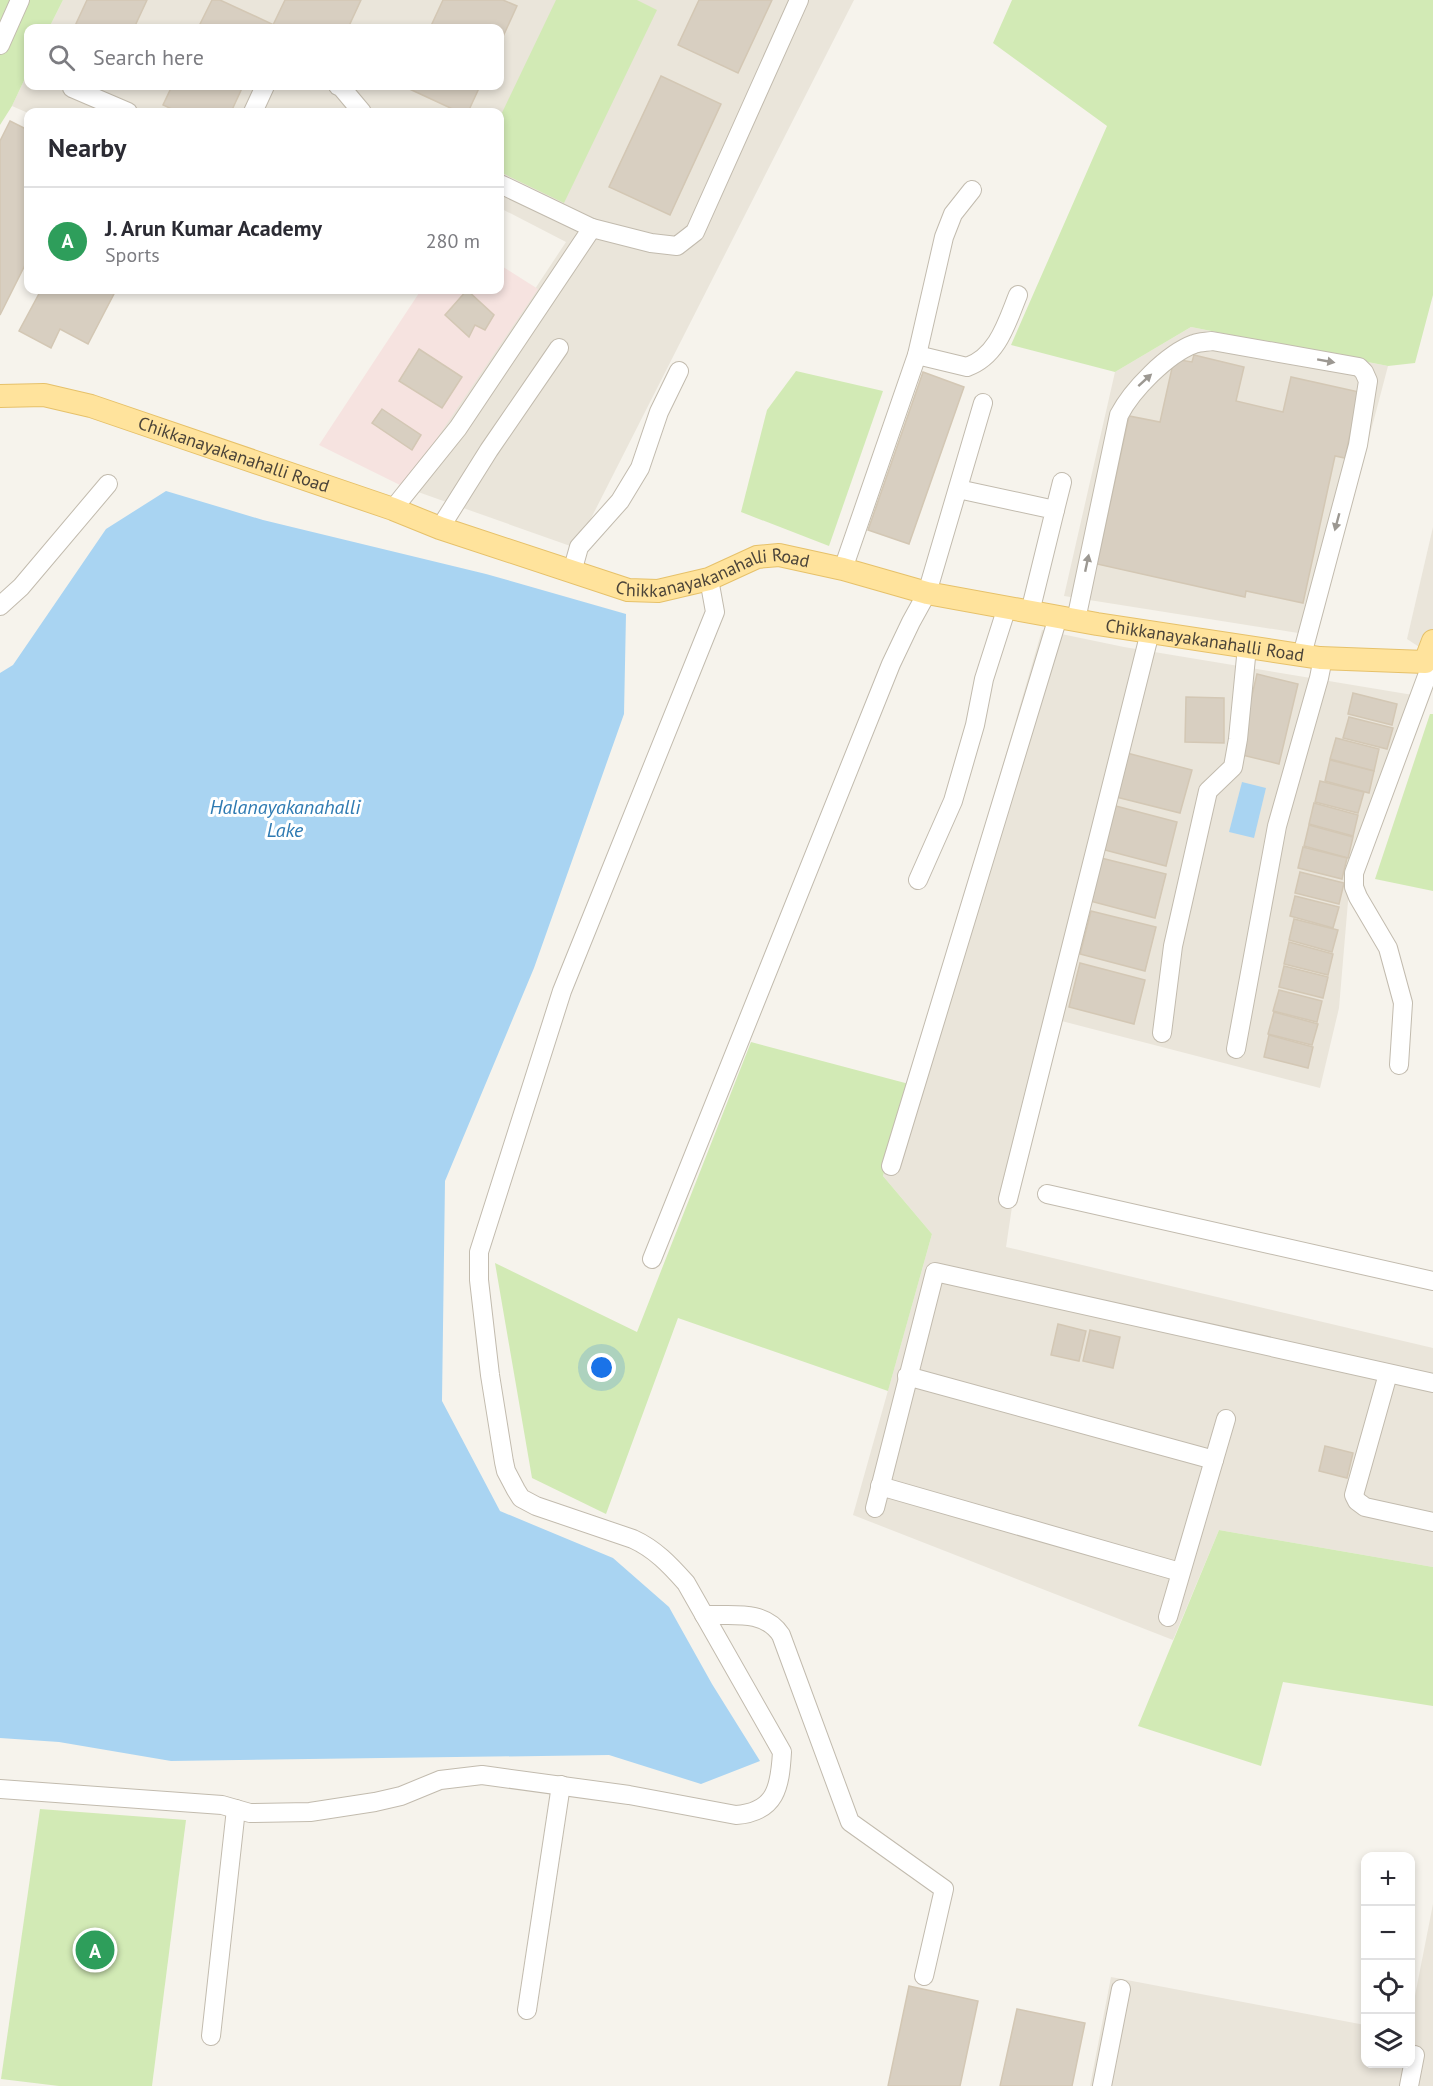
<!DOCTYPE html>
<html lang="en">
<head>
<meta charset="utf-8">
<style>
	:root { --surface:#fff; --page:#f2f2f3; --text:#2b2b33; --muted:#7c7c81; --line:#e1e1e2; --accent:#fc3f1d }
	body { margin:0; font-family:"PT Sans",sans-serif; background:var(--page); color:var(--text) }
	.controls { position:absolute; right:18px; bottom:18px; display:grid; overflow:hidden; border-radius:12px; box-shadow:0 3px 9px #0003 }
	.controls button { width:54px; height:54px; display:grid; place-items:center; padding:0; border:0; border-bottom:2px solid var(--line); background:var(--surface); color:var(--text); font:30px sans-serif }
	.you { position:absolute; left:602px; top:1368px; width:21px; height:21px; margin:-15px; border:4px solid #fff; border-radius:50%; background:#1a73e8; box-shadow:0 0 0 9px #1a73e833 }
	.badge { display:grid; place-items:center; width:39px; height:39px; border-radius:50%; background:var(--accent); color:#fff; font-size:20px; font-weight:700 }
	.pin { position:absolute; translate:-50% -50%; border:3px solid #fff; box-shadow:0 2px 6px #0006 }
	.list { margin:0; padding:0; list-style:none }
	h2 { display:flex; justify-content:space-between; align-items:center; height:78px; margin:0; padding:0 24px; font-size:26px }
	h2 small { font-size:20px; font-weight:400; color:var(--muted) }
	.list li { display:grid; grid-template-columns:39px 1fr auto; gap:18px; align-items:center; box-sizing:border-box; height:108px; padding:0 24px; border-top:2px solid var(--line) }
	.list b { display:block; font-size:22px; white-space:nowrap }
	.list p { margin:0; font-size:20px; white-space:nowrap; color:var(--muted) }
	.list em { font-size:20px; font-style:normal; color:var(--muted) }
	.icon { flex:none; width:33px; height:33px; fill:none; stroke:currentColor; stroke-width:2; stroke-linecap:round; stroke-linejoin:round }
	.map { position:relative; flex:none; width:1433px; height:2086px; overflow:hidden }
	.search { position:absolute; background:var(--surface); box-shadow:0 3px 9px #0003; left:24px; top:24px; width:480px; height:66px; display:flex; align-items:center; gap:15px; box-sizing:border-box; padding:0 21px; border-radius:12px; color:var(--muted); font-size:22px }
	.panel { position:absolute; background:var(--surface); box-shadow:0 3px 9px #0003; left:24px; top:108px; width:480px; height:186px; border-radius:12px }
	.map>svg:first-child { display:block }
	.residential { fill:#eae5da }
	.medical { fill:#f6e3e0 }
	.green { fill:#d2eab5 }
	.water { fill:#a9d4f2 }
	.building { fill:#d8cfc1; stroke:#d3c7b4; stroke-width:1.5 }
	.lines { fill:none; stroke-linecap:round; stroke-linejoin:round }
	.minor-casing { stroke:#c2bbae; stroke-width:20 }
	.major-casing { stroke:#e6c16a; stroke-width:24 }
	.minor { stroke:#fff; stroke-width:18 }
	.major { stroke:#ffe39c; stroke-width:22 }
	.oneway { fill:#9c9892 }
	.labels { text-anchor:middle; stroke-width:6; stroke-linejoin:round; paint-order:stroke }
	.street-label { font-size:18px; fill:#4b4439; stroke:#fff }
	.water-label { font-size:20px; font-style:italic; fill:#2e7ab2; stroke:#fff }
</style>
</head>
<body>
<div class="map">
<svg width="1433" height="2086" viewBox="0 0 1433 2086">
	<rect width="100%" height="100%" fill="#f6f3ec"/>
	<!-- residential -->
	<g class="residential">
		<polygon points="63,0 854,0 576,548 404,487 566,242 500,208 500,112 28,113 12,106 28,72 28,86 500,86 500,28 49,28"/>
		<polygon points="1191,327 1388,366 1317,636 1064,596 1115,372"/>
		<polygon points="1433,527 1433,656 1407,639"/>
		<polygon points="1042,630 1124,647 1413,695 1351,866 1339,1008 1320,1088 1050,1018 1022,1140 1006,1247 1433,1348 1433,1567 1219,1530 1173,1640 853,1515 932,1234 883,1176"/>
		<polygon points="1433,1904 1433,2086 1090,2086 1111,1977 1365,2025 1366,2064 1410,2064 1411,2016"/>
	</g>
	<!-- medical -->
	<polygon class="medical" points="500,265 538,289 404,487 319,445 421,290 500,290"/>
	<!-- green -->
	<g class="green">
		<polygon points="0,0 63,0 49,28 28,28 28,72 12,106 0,125"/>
		<polygon points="556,0 637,0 657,10 564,203 500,172 500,117"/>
		<polygon points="1012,0 1433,0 1433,295 1415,363 1388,366 1191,327 1115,372 1011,345 1107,126 993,43"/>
		<polygon points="796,371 883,391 829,546 741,512 767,410"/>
		<polygon points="1430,714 1433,714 1433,891 1375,879"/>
		<polygon points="751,1042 909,1084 883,1176 932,1234 888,1391 678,1318 606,1514 532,1478 495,1263 637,1332"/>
		<polygon points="1219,1530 1433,1567 1433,1706 1283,1682 1261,1766 1138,1726"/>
		<polygon points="40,1809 186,1820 152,2086 59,2086 1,2079"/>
	</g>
	<!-- water -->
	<g class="water">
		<polygon points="166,491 263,520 486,574 626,614 624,714 534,968 445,1181 442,1401 500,1511 613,1558 669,1607 712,1684 760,1761 701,1784 609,1755 171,1761 59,1742 0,1738 0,673 13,665 106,529"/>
		<polygon points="1242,782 1266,788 1254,838 1229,832"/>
	</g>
	<!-- building -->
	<g class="building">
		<polygon points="87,0 147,0 134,28 74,28"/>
		<polygon points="212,0 220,0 272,24 270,28 198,28"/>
		<polygon points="285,0 361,0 348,28 281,28 273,25"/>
		<polygon points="443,0 503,0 517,6 500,43 500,28 430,28"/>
		<polygon points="699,0 772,0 738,73 678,45"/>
		<polygon points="661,76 721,104 670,215 609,187"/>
		<polygon points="172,86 243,86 231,112 178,112 163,105"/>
		<polygon points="403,86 480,86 468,112 459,112"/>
		<polygon points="10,121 28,130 28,259 0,315 0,141"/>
		<polygon points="41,290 116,290 88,344 60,329 51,348 19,331"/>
		<polygon points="467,290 494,315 485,330 475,325 469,337 445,315"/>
		<polygon points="419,349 462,377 442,408 399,381"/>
		<polygon points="1194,355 1244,367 1236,401 1283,412 1291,377 1359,392 1345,458 1335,456 1303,603 1246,591 1245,597 1097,564 1129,416 1160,422 1174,359 1192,362"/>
		<polygon points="923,372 964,387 909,544 868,530"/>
		<polygon points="382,409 421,435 412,450 372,423"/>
		<polygon points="1257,674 1298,684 1279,764 1238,754"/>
		<polygon points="1353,693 1397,704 1392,725 1348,714"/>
		<polygon points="1186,697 1224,698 1224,743 1185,742"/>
		<polygon points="1349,717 1393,728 1387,749 1343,738"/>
		<polygon points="1336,738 1379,749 1374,771 1330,759"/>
		<polygon points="1127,753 1192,770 1180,813 1116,797"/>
		<polygon points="1330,760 1374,771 1369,793 1325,781"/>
		<polygon points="1320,781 1364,792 1358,813 1315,802"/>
		<polygon points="1314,803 1358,815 1353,836 1309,824"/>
		<polygon points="1112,805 1177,822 1166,866 1101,849"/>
		<polygon points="1309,825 1353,837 1348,858 1304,846"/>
		<polygon points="1303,847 1347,858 1342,879 1298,868"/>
		<polygon points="1101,858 1166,874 1155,918 1090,901"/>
		<polygon points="1300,872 1344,883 1339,904 1295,893"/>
		<polygon points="1295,896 1339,907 1333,928 1290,916"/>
		<polygon points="1091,911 1156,927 1145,971 1080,954"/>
		<polygon points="1294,919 1338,930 1332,952 1289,940"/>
		<polygon points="1289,942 1333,954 1328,975 1284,964"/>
		<polygon points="1080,963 1145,980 1134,1024 1069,1007"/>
		<polygon points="1284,966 1328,977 1323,998 1279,987"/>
		<polygon points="1279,990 1322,1001 1317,1022 1273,1011"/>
		<polygon points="1274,1012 1318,1024 1312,1045 1268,1034"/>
		<polygon points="1269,1035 1313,1047 1308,1068 1264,1057"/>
		<polygon points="1058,1324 1086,1331 1079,1361 1051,1355"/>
		<polygon points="1090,1330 1120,1337 1113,1368 1083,1361"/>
		<polygon points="1325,1446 1353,1453 1347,1478 1319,1471"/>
		<polygon points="909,1986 978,2001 960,2086 888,2086"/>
		<polygon points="1017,2009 1085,2023 1072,2086 1000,2086"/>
	</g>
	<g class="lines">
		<defs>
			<g id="minor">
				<polyline points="0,45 20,0"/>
				<polyline points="338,86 341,87 362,112"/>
				<polyline points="72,88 128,112"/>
				<polyline points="253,112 265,86"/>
				<polyline points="592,228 651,243 677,246 695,232 799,0"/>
				<path d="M 917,355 L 967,367 C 998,356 1007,322 1018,295"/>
				<polyline points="958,489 1055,510 1030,612"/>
				<polyline points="393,509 458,428 592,228 500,184"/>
				<polyline points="1055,510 1062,482"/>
				<polyline points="440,528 489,450 559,348"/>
				<polyline points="843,569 917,355 944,237 953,214 972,190"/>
				<polyline points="572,572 579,547 620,501 640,468 659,412 679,371"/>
				<polyline points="0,606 21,587 108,484"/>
				<path d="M 1076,620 L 1119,415 C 1132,390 1167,354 1194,344 C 1199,342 1206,342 1212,341 L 1359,367 L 1364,372 L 1368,381 L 1358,445 L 1302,655"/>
				<polyline points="918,880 953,801 975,725 984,679 1007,607"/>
				<polyline points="1162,1033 1173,946 1208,791 1233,767 1238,739 1247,647"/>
				<polyline points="1236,1049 1277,826 1319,678 1323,658"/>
				<polyline points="1399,1065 1403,1003 1388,948 1358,897 1354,887 1354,873 1430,668"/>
				<polyline points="891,1166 1058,617"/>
				<polyline points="1047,1194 1433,1281"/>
				<polyline points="1008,1199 1150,632"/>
				<polyline points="652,1259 891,664 911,622 927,593 983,403"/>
				<polyline points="1388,1374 1354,1495 1357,1501 1365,1507 1433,1522"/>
				<polyline points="907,1376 1214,1460"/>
				<polyline points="880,1486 1180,1572"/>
				<polyline points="875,1508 935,1272 1433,1383"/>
				<path d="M 704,1615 C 732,1616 764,1609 781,1635 L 850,1822 L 944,1889 L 924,1976"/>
				<polyline points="1168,1617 1226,1419"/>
				<path d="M 0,1789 L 222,1805 L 250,1813 L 310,1812 L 375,1802 L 401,1796 L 440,1780 L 482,1775 L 629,1795 L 736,1815 C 776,1812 780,1787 782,1752 L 686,1583 C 670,1565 655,1549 633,1539 L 536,1506 L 521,1498 L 516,1490 L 506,1471 L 504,1462 L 490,1375 L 479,1280 L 479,1252 L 562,991 L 715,612 L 709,579"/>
				<polyline points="527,2010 561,1785"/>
				<polyline points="211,2036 236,1809"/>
				<polyline points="1102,2086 1121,1989"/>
				<polyline points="1409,2086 1415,2055"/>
			</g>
			<g id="major">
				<path id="s1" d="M 0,396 L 44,395 L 91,406 L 393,509 L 440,528 L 628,590 L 658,591 L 709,579 L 757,557 L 779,555 L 843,569 L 927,593 L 1097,624 L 1320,658 L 1425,662 L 1433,641"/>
			</g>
		</defs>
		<!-- minor casing -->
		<use href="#minor" class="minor-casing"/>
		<!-- major casing -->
		<use href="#major" class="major-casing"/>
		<!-- minor -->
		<use href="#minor" class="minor"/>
		<!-- major -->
		<use href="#major" class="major"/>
	</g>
	<!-- one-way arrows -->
	<defs><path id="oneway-solid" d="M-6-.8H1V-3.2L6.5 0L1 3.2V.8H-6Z" transform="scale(1.5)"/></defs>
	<g class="oneway">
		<use href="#oneway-solid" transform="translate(1326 361) rotate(10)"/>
		<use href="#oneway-solid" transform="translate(1145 380) rotate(-42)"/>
		<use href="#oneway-solid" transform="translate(1337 522) rotate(105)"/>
		<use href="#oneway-solid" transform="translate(1087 563) rotate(-78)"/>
	</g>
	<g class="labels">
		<!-- street labels -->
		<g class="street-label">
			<text dy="6" stroke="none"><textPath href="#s1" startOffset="243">Chikkanayakanahalli Road</textPath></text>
			<text dy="6" stroke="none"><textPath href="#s1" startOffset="748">Chikkanayakanahalli Road</textPath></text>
			<text dy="6" stroke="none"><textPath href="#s1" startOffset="1252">Chikkanayakanahalli Road</textPath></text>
		</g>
		<!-- water labels -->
		<g class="water-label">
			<text x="285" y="814">Halanayakanahalli<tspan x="285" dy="23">Lake</tspan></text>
		</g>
	</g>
</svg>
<div class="controls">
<button>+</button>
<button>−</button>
<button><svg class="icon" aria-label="locate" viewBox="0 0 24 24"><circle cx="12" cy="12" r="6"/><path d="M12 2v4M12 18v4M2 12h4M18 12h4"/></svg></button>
<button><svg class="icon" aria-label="layers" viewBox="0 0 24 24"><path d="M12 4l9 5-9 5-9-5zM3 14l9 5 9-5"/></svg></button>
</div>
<div class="you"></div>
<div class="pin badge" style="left:95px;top:1950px;background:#2e9e5b">A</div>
<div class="search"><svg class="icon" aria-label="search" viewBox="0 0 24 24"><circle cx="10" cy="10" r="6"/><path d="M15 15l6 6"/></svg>Search here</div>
<section class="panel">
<h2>Nearby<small></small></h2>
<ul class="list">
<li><span class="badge" style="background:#2e9e5b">A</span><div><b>J. Arun Kumar Academy</b><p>Sports</p></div><em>280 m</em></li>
</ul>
</section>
</div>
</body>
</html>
